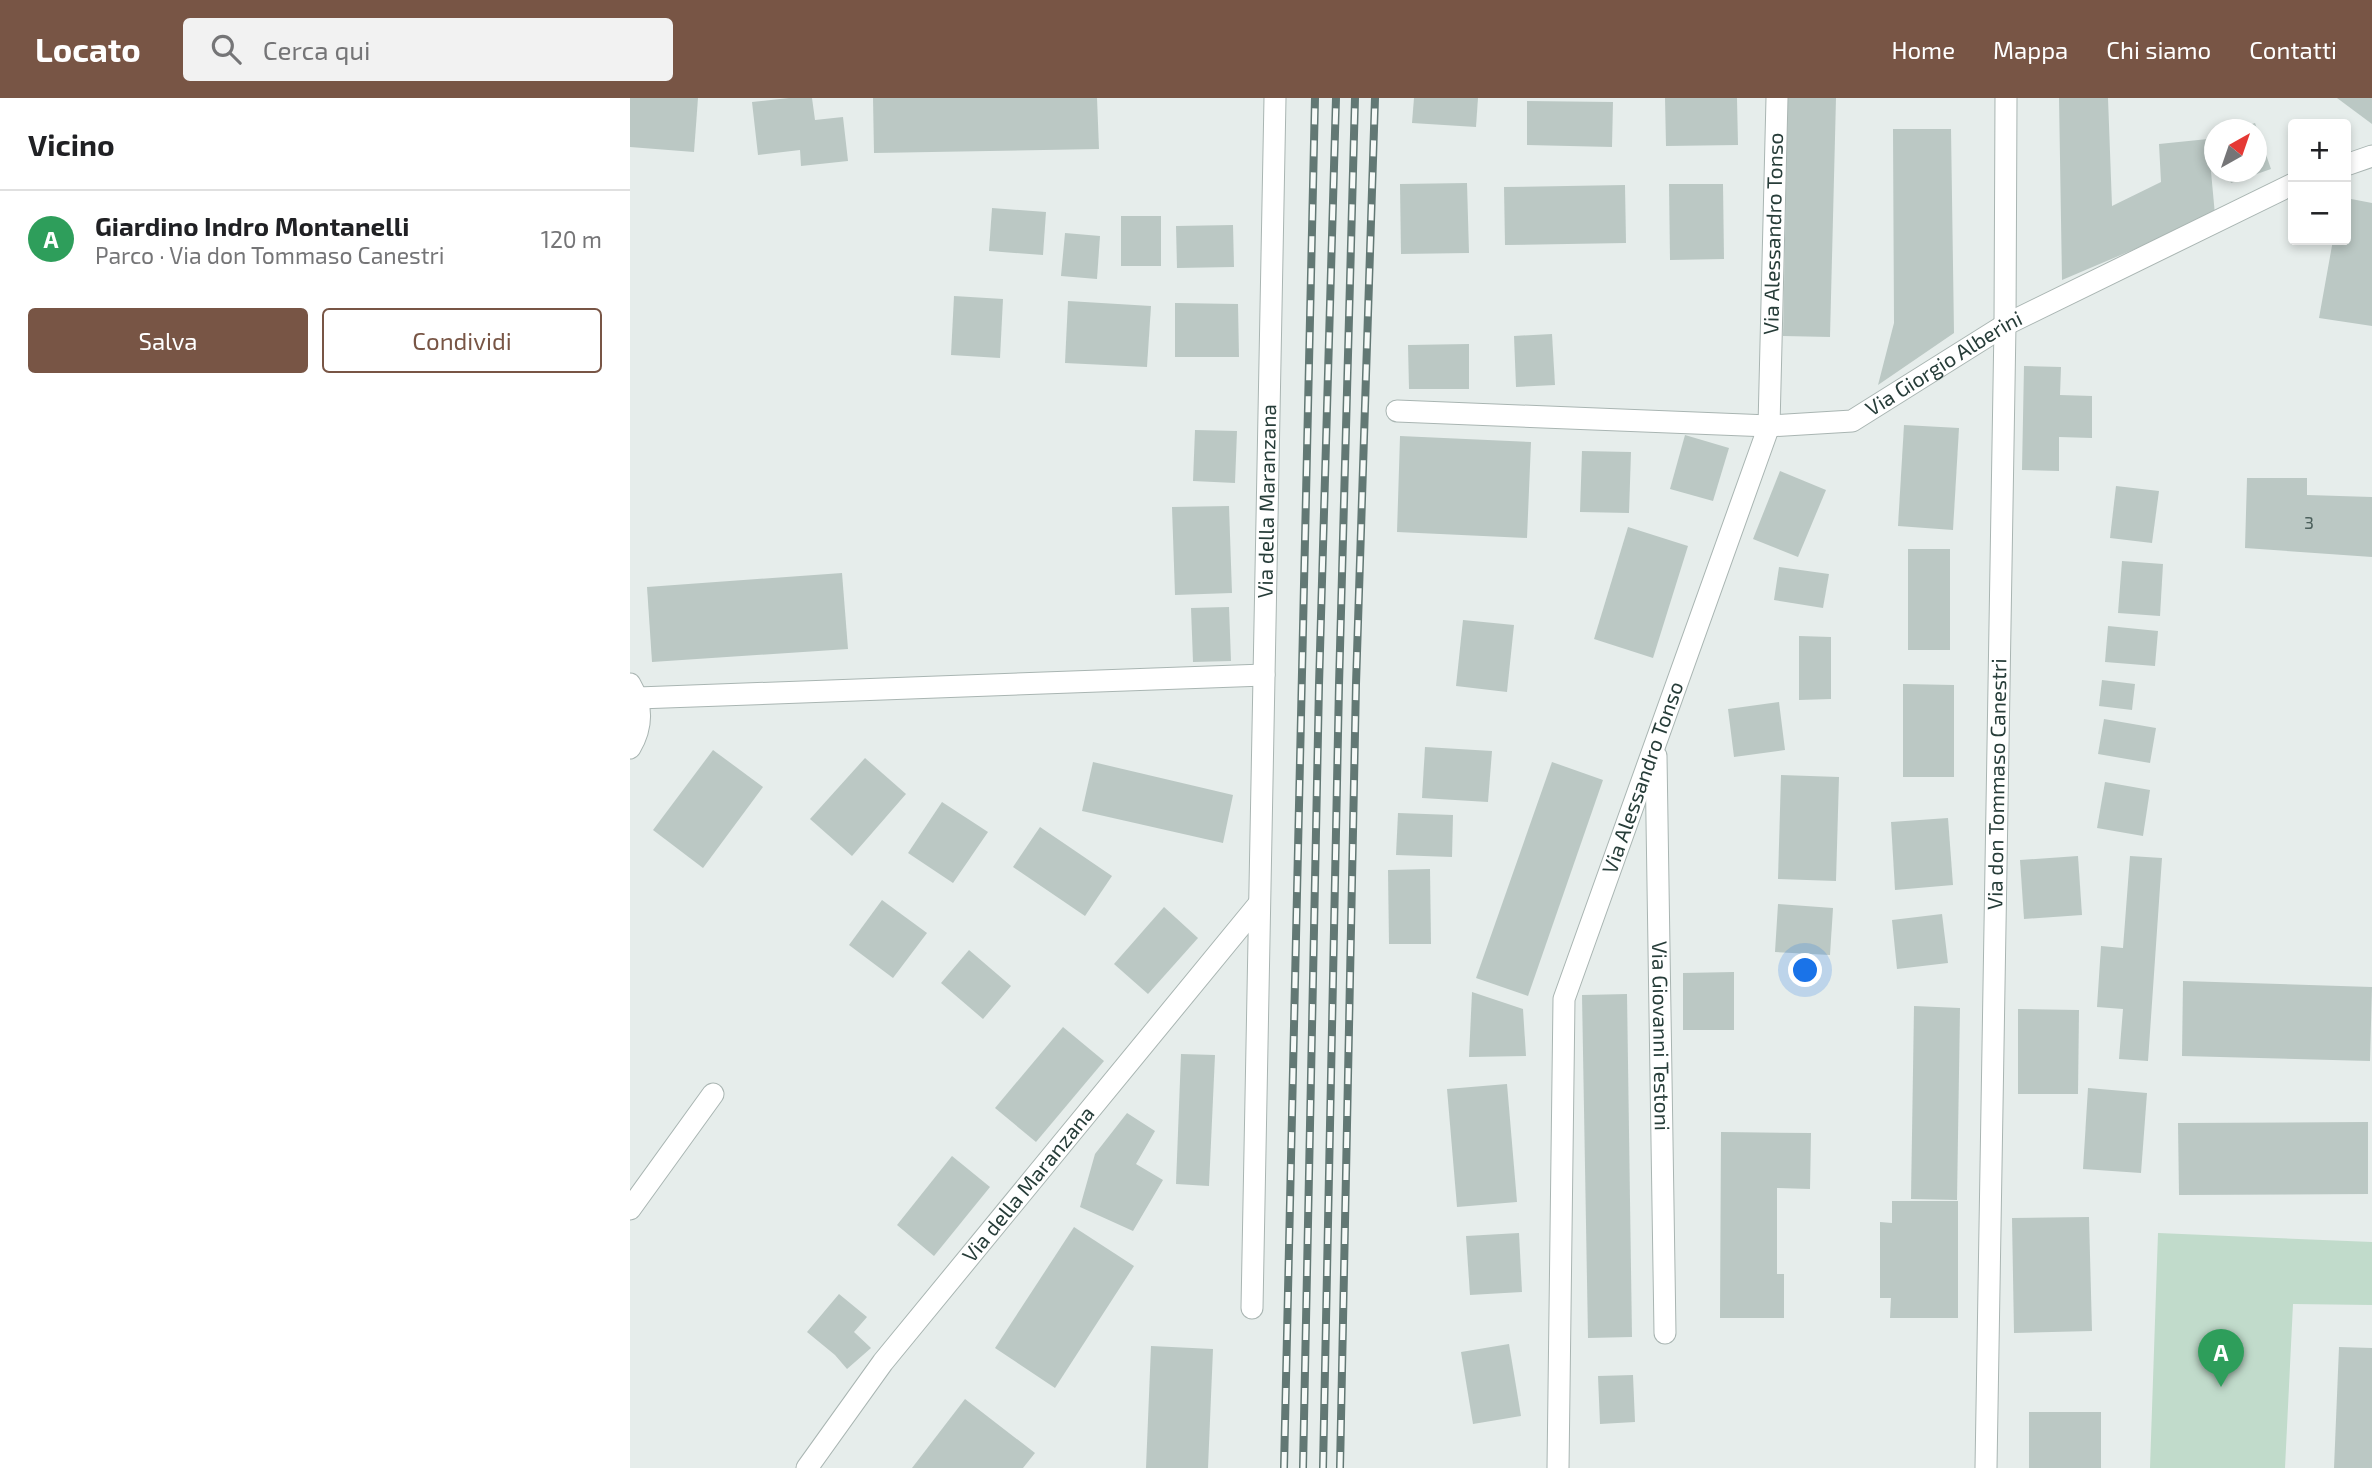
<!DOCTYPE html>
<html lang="it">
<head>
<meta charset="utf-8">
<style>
	:root { --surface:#fff; --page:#f2f2f2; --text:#202124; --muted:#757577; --line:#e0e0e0; --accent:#785545 }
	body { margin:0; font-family:"Exo 2",sans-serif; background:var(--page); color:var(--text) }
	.controls { position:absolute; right:21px; top:21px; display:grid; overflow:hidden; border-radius:7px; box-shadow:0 4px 10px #0003 }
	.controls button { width:63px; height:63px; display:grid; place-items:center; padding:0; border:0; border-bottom:2px solid var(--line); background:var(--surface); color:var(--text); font:35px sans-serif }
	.compass { position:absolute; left:1574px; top:21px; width:63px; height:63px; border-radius:50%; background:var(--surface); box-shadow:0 4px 10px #0003; rotate:40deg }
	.you { position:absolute; left:1176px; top:873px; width:24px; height:24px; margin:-18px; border:5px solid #fff; border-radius:50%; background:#1a73e8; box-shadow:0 0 0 10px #1a73e833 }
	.badge { display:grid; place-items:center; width:46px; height:46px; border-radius:50%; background:var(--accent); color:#fff; font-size:23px; font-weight:700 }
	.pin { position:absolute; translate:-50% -58px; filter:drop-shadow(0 2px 4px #0008) }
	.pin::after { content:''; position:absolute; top:37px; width:24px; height:21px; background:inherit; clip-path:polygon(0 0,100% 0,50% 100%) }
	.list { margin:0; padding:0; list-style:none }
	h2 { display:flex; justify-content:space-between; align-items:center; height:91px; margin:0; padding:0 28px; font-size:30px }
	h2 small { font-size:23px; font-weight:400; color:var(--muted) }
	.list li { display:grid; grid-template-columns:46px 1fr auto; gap:21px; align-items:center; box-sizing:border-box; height:98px; padding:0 28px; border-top:2px solid var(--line) }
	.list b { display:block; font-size:26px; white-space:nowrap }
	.list p { margin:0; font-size:23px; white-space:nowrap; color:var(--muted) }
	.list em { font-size:23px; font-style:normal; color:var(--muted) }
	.actions { display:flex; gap:14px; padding:21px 28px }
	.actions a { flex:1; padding:16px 0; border:2px solid var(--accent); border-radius:7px; text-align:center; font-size:24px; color:var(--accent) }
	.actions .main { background:var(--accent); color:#fff }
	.icon { flex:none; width:38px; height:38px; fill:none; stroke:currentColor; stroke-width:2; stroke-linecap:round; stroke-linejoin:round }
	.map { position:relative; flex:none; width:1742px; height:1370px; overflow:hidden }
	header { display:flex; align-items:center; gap:42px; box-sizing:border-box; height:98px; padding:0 35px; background:var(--accent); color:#fff }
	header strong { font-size:33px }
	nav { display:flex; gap:38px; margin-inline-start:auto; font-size:24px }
	.search { width:490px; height:63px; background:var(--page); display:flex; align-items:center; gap:18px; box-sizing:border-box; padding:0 24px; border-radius:7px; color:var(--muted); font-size:26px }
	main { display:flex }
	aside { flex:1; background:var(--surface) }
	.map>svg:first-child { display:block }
	.green { fill:#c1dbcb }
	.building { fill:#bbc8c4 }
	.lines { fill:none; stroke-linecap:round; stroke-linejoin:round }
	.minor-casing { stroke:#a9b5b2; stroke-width:23 }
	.minor { stroke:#fff; stroke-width:21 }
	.rail-casing { stroke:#627874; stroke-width:8 }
	.rail { stroke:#f6faf8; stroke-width:5; stroke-dasharray:16; stroke-linecap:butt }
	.labels { text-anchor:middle; stroke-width:5; stroke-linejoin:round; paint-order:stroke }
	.number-label { font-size:18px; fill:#4c605c }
	.street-label { font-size:21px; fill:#273d39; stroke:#f6faf8 }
</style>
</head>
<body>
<header>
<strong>Locato</strong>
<div class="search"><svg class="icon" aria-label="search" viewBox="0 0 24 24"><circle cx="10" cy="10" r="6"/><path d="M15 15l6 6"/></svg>Cerca qui</div>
<nav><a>Home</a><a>Mappa</a><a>Chi siamo</a><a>Contatti</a></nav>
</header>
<main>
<aside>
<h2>Vicino<small></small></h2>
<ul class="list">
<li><span class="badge" style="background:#2e9e5b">A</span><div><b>Giardino Indro Montanelli</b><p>Parco · Via don Tommaso Canestri</p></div><em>120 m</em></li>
</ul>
<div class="actions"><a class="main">Salva</a><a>Condividi</a></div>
</aside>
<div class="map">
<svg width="1742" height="1370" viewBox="0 0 1742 1370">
	<rect width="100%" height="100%" fill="#e6edeb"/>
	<!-- green -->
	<polygon class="green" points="1528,1135 1742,1144 1742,1207 1663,1206 1655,1370 1520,1370"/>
	<!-- building -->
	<g class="building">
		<polygon points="0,0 68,0 64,54 0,49"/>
		<polygon points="159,0 182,0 185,22 213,19 218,63 171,68 170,52 128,57 122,4"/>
		<polygon points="243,0 467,0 469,51 244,55"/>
		<polygon points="784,0 848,0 846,29 782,25"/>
		<polygon points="1035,0 1107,0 1108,47 1036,48"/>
		<polygon points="1158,0 1206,0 1200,239 1153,238"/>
		<polygon points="1429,0 1478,0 1482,108 1531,84 1529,46 1578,41 1585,117 1432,182"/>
		<polygon points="1707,0 1742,0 1742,26"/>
		<polygon points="897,3 983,4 982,49 897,47"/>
		<polygon points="1625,25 1641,71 1601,85 1597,74 1626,74 1626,32 1606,31"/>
		<polygon points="1263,31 1321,31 1324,235 1248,287 1264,225"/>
		<polygon points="837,85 839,155 771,156 770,86"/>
		<polygon points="1039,86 1093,86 1094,161 1040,162"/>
		<polygon points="995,87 996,145 875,147 874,89"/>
		<polygon points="1716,100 1742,105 1742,228 1689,220 1703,142 1716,142"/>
		<polygon points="362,110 416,114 413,157 359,153"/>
		<rect x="491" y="118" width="40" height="50"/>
		<polygon points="603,127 604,169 547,170 546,128"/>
		<polygon points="435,135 470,138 467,181 431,178"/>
		<polygon points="324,198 373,201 370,260 321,257"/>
		<polygon points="438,203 521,208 517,269 435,265"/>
		<polygon points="545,205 608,206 609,259 545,259"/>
		<polygon points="922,236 925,287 886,289 884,238"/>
		<polygon points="839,246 839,291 779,291 778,247"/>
		<polygon points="1394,268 1431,269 1430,297 1462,298 1462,340 1429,339 1429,373 1392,372"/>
		<polygon points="1274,327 1329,330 1323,432 1268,428"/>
		<polygon points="565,332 607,333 605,385 563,383"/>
		<polygon points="1055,337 1099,350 1083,403 1040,391"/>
		<polygon points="770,338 901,344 897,440 767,434"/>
		<polygon points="952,353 1001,354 999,415 950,414"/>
		<polygon points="1150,373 1196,392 1168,459 1123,441"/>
		<polygon points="1617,380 1677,380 1677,397 1742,399 1742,459 1615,450"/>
		<polygon points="1486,388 1529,393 1522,445 1480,440"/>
		<polygon points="599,408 602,495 545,497 542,409"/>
		<polygon points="998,429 1058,448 1023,560 964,541"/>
		<rect x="1278" y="451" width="42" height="101"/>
		<polygon points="1492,463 1533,466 1530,518 1488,515"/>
		<polygon points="1149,469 1199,476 1193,510 1144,502"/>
		<polygon points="212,475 218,551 22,564 17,489"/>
		<polygon points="599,509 601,563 563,564 561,510"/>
		<polygon points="833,522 884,527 877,594 826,588"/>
		<polygon points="1478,528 1528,533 1525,568 1475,564"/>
		<polygon points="1169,538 1201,539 1201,601 1169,602"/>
		<polygon points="1472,582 1505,586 1502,612 1469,608"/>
		<polygon points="1273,586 1324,587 1324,679 1273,679"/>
		<polygon points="1149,604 1155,652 1104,659 1098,611"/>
		<polygon points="1474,621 1526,630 1520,665 1468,656"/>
		<polygon points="795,649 862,653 858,704 792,700"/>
		<polygon points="83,652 133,689 73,770 23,732"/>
		<polygon points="235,660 276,696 222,758 180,721"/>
		<polygon points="463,664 603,697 593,745 452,713"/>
		<polygon points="922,664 973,682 898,898 846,880"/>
		<polygon points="1151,677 1209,679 1206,783 1148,781"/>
		<polygon points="1475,684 1520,692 1513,738 1467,730"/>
		<polygon points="312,704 358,734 323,785 278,755"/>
		<polygon points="768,715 823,717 822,759 766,757"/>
		<polygon points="1318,720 1323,787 1265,792 1261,724"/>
		<polygon points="410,729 482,778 455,818 383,769"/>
		<polygon points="1448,758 1452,817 1394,821 1390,762"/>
		<polygon points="1500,758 1532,760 1518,963 1489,961 1493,911 1467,909 1471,848 1493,850"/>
		<polygon points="800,771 801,846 759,846 758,772"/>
		<polygon points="252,802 297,835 263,880 219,847"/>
		<polygon points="1148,806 1203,810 1200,857 1145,854"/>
		<polygon points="534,809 568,840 518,896 484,866"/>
		<polygon points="1312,816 1318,865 1267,871 1262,822"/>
		<polygon points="339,852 381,888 353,921 311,885"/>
		<polygon points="1104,874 1104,932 1053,932 1053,875"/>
		<polygon points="1553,883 1742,889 1740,963 1552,958"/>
		<polygon points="842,894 893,911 896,958 839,959"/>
		<polygon points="997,896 1002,1239 958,1240 952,897"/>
		<polygon points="1284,908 1330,910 1327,1102 1281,1101"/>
		<polygon points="1388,911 1449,912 1448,996 1388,996"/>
		<polygon points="433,929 474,963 406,1044 365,1010"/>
		<polygon points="551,956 585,957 579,1088 546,1086"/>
		<polygon points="877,986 887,1104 827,1109 817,991"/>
		<polygon points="1458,990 1517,995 1511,1075 1453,1071"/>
		<polygon points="497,1015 525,1033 506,1066 533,1082 503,1133 450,1109 465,1056"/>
		<polygon points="1738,1024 1738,1096 1549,1097 1548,1025"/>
		<polygon points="1091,1034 1181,1035 1180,1091 1147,1090 1147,1176 1154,1176 1154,1220 1090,1220"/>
		<polygon points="322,1058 360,1089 304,1158 267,1127"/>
		<polygon points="1262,1103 1328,1103 1328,1220 1260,1220 1261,1200 1250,1200 1250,1124 1262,1125"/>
		<polygon points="1459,1119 1462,1233 1384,1235 1382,1120"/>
		<polygon points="444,1129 504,1168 425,1290 365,1250"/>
		<polygon points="889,1135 892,1194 840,1197 836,1138"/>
		<polygon points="209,1196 237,1219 224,1234 241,1250 217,1271 205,1257 177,1234"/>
		<polygon points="879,1246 891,1318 843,1326 831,1254"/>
		<polygon points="521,1248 583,1251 578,1370 516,1370"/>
		<polygon points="1709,1249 1742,1250 1742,1370 1704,1370"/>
		<polygon points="1003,1277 1005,1324 970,1326 968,1278"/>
		<polygon points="335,1301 405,1355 393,1370 282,1370"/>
		<rect x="1399" y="1314" width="72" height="56"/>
	</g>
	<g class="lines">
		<defs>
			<g id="minor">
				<polyline points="1716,67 1742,58"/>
				<path id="s1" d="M 767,313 L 1139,328 L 1222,323 L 1375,227 L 1663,86"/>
				<path d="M 0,586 C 13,608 13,628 0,650"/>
				<polyline points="8,600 634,577"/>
				<path id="s2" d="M 1026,658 L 1035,1235"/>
				<polyline points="0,1111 83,996"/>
				<path id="s3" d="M 622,1210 L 645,0"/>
				<path id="s4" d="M 177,1370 L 253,1264 L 628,807"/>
				<path id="s5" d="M 928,1370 L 934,901 L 1139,328 L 1147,0"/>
				<path id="s6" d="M 1356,1370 L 1375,227 L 1376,0"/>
			</g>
		</defs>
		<!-- minor casing -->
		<use href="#minor" class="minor-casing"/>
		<!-- minor -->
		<use href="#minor" class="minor"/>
		<defs>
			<g id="rail">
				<polyline points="654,1370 685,0"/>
				<polyline points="673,1370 689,587 706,0"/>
				<polyline points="693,1370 709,587 725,0"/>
				<polyline points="710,1370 726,586 745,0"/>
			</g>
		</defs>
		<!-- rail casing -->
		<use href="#rail" class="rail-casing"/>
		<!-- rail -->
		<use href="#rail" class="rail"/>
	</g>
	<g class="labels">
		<!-- number labels -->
		<g class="number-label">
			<text x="1679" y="431">3</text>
		</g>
		<!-- street labels -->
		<g class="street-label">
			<text dy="7" stroke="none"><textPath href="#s5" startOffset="1270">Via Alessandro Tonso</textPath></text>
			<text dy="7" stroke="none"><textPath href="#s1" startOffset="564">Via Giorgio Alberini</textPath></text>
			<text dy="7" stroke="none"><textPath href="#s3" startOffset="807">Via della Maranzana</textPath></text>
			<text dy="7" stroke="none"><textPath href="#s5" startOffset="704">Via Alessandro Tonso</textPath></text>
			<text dy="7" stroke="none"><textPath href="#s6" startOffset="684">Via don Tommaso Canestri</textPath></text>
			<text dy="7" stroke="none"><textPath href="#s2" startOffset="280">Via Giovanni Testoni</textPath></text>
			<text dy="7" stroke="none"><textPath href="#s4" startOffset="360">Via della Maranzana</textPath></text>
		</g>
	</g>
</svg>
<div class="controls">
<button>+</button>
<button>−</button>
</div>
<svg class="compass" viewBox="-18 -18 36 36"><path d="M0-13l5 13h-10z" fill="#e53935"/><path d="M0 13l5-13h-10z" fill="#757577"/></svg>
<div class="you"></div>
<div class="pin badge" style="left:1591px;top:1289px;background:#2e9e5b">A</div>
</div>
</main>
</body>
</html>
